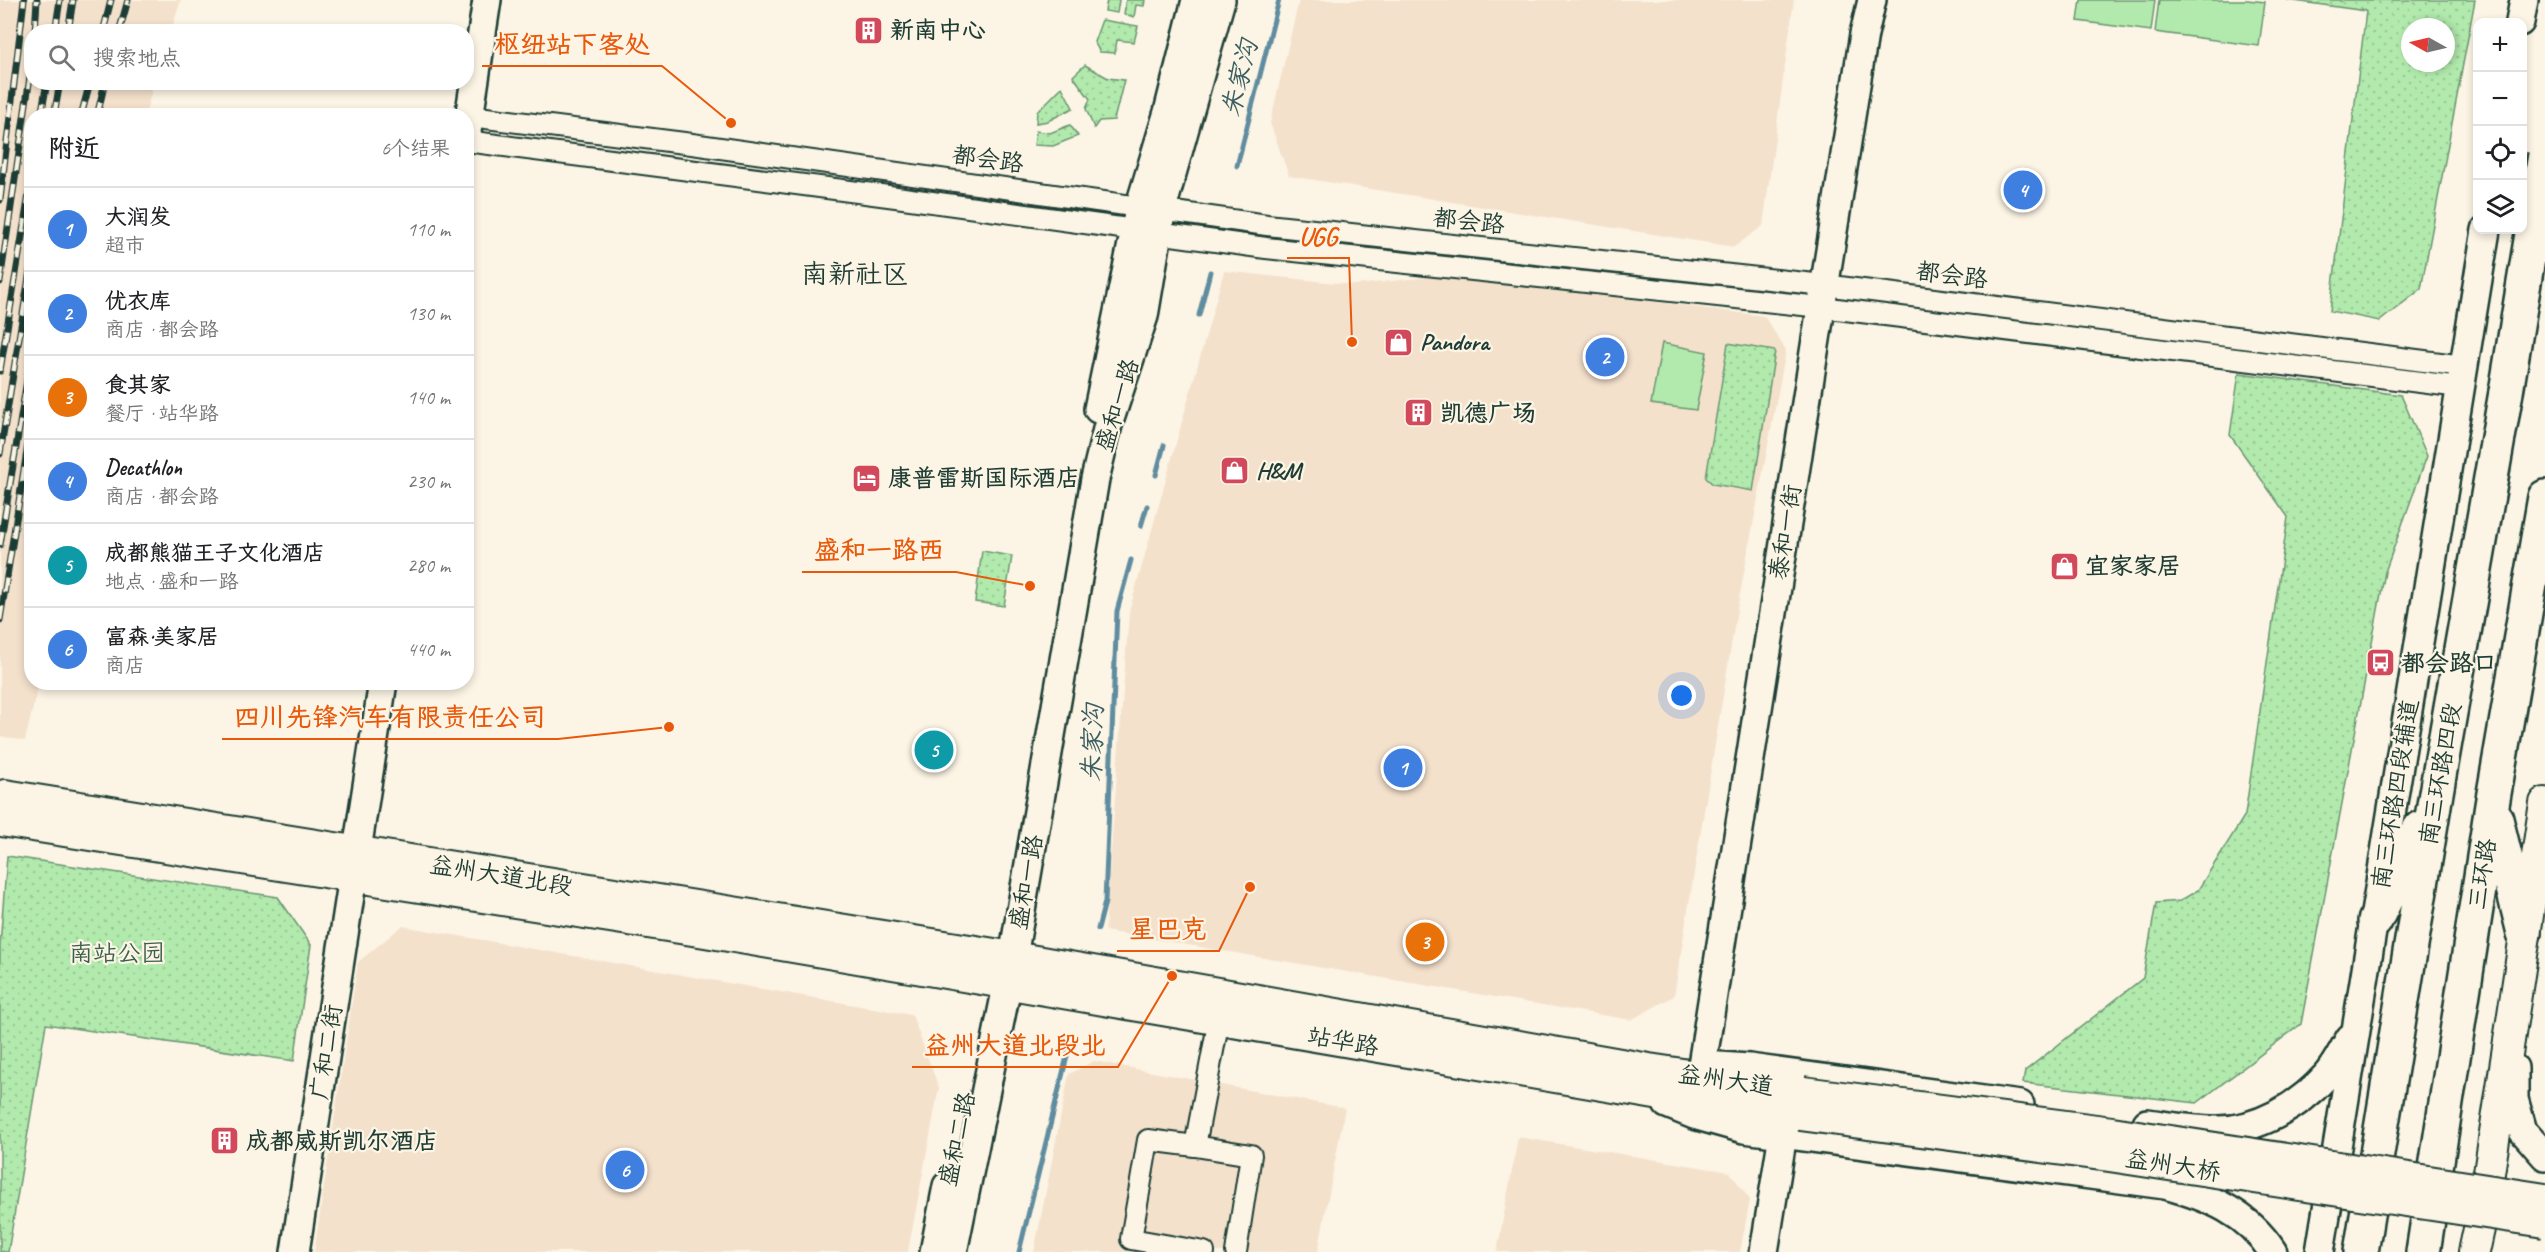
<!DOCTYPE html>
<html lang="zh">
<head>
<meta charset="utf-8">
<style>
	:root { --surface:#fff; --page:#f6f6f6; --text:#202124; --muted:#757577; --line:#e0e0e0; --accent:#d1495b }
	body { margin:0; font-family:Caveat,"LXGW WenKai TC",sans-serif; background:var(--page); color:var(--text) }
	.controls { position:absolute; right:18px; top:18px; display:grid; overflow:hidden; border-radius:12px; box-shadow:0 3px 9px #0003 }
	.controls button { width:54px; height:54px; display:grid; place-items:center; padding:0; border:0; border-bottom:2px solid var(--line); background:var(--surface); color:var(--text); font:30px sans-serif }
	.compass { position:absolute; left:2401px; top:18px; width:54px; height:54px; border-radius:50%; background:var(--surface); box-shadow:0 3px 9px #0003; rotate:278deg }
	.you { position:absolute; left:1682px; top:696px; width:21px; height:21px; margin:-15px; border:4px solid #fff; border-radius:50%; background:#1a73e8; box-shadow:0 0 0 9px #1a73e833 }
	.badge { display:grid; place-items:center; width:39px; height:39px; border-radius:50%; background:var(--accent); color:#fff; font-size:20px; font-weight:700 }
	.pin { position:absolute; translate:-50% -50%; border:3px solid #fff; box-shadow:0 2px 6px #0006 }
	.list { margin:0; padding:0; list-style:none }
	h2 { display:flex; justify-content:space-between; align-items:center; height:78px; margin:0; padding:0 24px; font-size:26px }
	h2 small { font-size:20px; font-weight:400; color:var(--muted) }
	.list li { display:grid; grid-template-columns:39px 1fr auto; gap:18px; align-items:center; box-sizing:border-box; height:84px; padding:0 24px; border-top:2px solid var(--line) }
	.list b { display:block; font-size:22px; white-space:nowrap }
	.list p { margin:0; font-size:20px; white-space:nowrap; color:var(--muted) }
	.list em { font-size:20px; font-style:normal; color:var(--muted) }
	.icon { flex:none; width:33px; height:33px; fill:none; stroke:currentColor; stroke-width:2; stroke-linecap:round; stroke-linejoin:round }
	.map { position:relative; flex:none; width:2545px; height:1252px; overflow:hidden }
	.search { position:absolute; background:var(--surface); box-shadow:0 3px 9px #0003; left:24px; top:24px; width:450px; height:66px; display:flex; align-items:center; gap:15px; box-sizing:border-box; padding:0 21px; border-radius:24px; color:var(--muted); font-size:22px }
	.panel { position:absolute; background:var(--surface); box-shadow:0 3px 9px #0003; left:24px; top:108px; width:450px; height:582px; border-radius:24px }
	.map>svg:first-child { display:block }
	.built { fill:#f4e1cc }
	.park { fill:url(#park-dots); stroke:#689470; stroke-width:1.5; fill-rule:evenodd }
	.pitch { fill:#b2eaad; stroke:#689470; stroke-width:1.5 }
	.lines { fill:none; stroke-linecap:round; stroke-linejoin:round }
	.stream { stroke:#608ca0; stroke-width:5 }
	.street-casing { stroke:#1f3d34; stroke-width:24 }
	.secondary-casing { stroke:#1f3d34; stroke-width:32 }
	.primary-casing { stroke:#1f3d34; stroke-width:34 }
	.highway-casing { stroke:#1f3d34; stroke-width:38 }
	.street { stroke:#fcf5e5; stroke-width:20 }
	.secondary { stroke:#fcf5e5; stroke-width:27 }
	.primary { stroke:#fcf5e5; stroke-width:30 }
	.highway { stroke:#fcf5e5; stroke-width:33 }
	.rail-casing { stroke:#1f3d34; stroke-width:7 }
	.rail { stroke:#fcf5e5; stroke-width:4.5; stroke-dasharray:14; stroke-linecap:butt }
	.primary-bridge-casing { stroke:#1f3d34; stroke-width:34; stroke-linecap:butt }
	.highway-bridge-casing { stroke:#1f3d34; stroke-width:38; stroke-linecap:butt }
	.primary-bridge { stroke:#fcf5e5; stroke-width:30 }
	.highway-bridge { stroke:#fcf5e5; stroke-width:33 }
	.labels { text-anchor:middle; stroke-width:4.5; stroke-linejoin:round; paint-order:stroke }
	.poi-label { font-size:24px; font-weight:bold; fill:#1f3d34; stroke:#fcf5e5; text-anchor:start }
	.street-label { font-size:24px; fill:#1f3d34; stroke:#fcf5e5 }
	.park-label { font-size:24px; fill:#3c604c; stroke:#fcf5e5 }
	.water-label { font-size:26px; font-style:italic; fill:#3a5e61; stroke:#fcf5e5 }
	.quarter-label { font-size:27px; fill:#1f3d34; stroke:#fcf5e5 }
	.leader { fill:none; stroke:#e8590c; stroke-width:2 }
	.callout-dot { fill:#e8590c; stroke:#fcf5e5; stroke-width:2 }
	.callout-label { font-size:26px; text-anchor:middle; font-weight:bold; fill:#e8590c; stroke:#fcf5e5; stroke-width:4.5; stroke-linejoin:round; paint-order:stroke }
</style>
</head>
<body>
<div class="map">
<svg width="2545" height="1252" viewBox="0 0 2545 1252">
	<defs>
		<pattern id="park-dots" width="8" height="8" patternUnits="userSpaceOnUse" patternTransform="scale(1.5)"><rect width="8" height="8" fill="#b2eaad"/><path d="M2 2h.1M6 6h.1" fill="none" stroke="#99ca95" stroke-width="1.8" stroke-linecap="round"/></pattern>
	</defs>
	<rect width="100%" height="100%" fill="#fcf5e5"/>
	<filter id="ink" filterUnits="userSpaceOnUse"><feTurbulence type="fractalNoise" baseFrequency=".0167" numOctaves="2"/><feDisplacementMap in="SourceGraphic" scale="12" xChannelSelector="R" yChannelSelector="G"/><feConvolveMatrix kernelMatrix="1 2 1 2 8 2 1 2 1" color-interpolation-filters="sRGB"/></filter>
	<g filter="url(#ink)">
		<!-- built -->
		<g class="built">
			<polygon points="0,0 181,0 171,31 32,32 32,82 154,83 145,115 32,116 32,682 39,683 25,741 0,736"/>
			<polygon points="1299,0 1794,0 1763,226 1734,247 1289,176 1270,123"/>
			<polygon points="1224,271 1355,285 1446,275 1764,316 1786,350 1737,610 1674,996 1631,1020 1105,931 1129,612"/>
			<polygon points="402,926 912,1015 939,1088 908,1252 314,1252 358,962"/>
			<polygon points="1094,1061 1345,1108 1318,1252 1034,1252 1069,1074"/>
			<polygon points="1518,1137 1730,1172 1750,1200 1740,1252 1497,1252"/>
		</g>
		<!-- park -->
		<g class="park">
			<polygon points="1107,0 1119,0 1117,13 1105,11"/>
			<polygon points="1126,0 1145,0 1144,6 1136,5 1134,17 1124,14"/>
			<path d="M 2287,0 L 2475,0 L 2421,289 L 2380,321 L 2330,311 L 2366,11 ZM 2410,27 L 2446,27 L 2446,63 L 2410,63 Z"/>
			<polygon points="1102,20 1138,26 1134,42 1117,40 1115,53 1100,52 1094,42"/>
			<polygon points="1085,65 1108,78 1124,80 1114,120 1099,121 1094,128 1086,109 1090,99 1073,76"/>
			<polygon points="1062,87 1073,108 1048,121 1036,123 1037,112"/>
			<polygon points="1070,125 1078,136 1053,146 1034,145 1036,131 1050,133"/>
			<polygon points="1728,343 1775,351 1753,491 1713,484 1706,478"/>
			<polygon points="2239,373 2401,395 2427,456 2385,572 2301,1024 2197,1103 2023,1083 2025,1071 2143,978 2156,903 2180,901 2198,890 2245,815 2288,517 2230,435"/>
			<polygon points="982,551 1012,556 1004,606 975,602"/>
			<polygon points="7,856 278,897 311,945 294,1061 46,1024 8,1252 0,1252 0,945"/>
		</g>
		<!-- pitch -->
		<g class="pitch">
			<polygon points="2081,0 2155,0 2151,31 2078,21"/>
			<polygon points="2159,0 2247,0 2265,2 2259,46 2155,32"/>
			<polygon points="1662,343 1707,352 1696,410 1651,404"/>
		</g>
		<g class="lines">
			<!-- stream -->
			<g class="stream">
				<polyline points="1237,166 1279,0"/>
				<polyline points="1199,315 1210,272"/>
				<polyline points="1156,475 1164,445"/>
				<polyline points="1141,526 1147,506"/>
				<polyline points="1098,929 1105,902 1117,611 1131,560"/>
				<polyline points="1019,1252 1072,1036"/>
			</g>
			<defs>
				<g id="street">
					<polyline points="470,116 692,144 1267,225 1824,285 2464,366"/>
					<polyline points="466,141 896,197 1266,248 1821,307 2460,387"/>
					<polyline points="1195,1146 1251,1155 1236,1252"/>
					<polyline points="1204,1252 1131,1239 1148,1140 1195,1146 1219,1019"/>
				</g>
				<g id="secondary">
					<polyline points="2520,22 2524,0"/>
					<polyline points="466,138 487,0"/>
					<polyline points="1098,409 1140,205 1168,112 1196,0"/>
					<polyline points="1702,1065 1864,34 1872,0"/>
					<polyline points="1704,1065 1749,1068 2020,1105"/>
					<polyline points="2514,1068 2514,1099 2523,1131 2545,1156"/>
					<path d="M 1667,1104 L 1694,1115 L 1744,1129 L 2165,1185 C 2209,1197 2247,1212 2273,1252"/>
					<path d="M 2147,1123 C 2170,1126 2193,1130 2216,1130 C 2256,1131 2299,1106 2325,1077 C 2335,1067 2342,1051 2350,1038"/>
					<polyline points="295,1252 383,682"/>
					<polyline points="934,1252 947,1186"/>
					<polyline points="953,1252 1013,957 1095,479 1108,425 1144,316 1162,209 1221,0"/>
					<polyline points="1764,1252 1783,1134"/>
					<polyline points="2320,1252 2486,230"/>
				</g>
				<g id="primary">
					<polyline points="5,795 1013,957 1649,1069 1803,1092"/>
					<polyline points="1,821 705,932 1696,1101 1800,1115"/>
					<polyline points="2474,1252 2484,1206 2545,803"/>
				</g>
				<g id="highway">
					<polyline points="2496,819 2524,933"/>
					<polyline points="2375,921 2420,828"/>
					<polyline points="2361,1252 2436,793 2506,392"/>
					<polyline points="2423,1252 2492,805 2545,497"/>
				</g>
			</defs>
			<!-- street casing -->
			<use href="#street" class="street-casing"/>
			<!-- secondary casing -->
			<use href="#secondary" class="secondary-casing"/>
			<!-- primary casing -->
			<use href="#primary" class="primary-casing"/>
			<!-- highway casing -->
			<use href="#highway" class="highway-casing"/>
			<!-- street -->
			<use href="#street" class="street"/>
			<!-- secondary -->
			<use href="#secondary" class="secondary"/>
			<!-- primary -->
			<use href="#primary" class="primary"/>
			<!-- highway -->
			<use href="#highway" class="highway"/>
			<defs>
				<g id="rail">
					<polyline points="35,32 37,0"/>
					<polyline points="55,32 60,0"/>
					<polyline points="68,32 73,0"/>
					<polyline points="103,32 111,0"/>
					<polyline points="119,32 128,0"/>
					<polyline points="41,116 47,82"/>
					<polyline points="54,116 60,82"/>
					<polyline points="81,116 90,82"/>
					<polyline points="97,116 105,82"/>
					<polyline points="0,200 24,0"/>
					<polyline points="0,282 32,63"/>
					<polyline points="0,371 32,176"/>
					<polyline points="0,454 32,259"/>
					<polyline points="0,545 32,350"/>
					<polyline points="0,620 32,420"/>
				</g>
			</defs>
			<!-- rail casing -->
			<use href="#rail" class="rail-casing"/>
			<!-- rail -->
			<use href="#rail" class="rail"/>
			<defs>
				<g id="primary-bridge">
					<polyline points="1803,1092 2112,1132 2545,1199"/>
					<polyline points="1800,1115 2109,1156 2545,1222"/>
				</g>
				<polyline id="highway-bridge" points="2506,392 2545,155"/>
			</defs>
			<!-- primary-bridge casing -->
			<use href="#primary-bridge" class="primary-bridge-casing"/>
			<!-- highway-bridge casing -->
			<use href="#highway-bridge" class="highway-bridge-casing"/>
			<!-- primary-bridge -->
			<use href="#primary-bridge" class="primary-bridge"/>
			<!-- highway-bridge -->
			<use href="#highway-bridge" class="highway-bridge"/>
		</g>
	</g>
	<!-- icons -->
	<defs>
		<symbol id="building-square" viewBox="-11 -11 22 22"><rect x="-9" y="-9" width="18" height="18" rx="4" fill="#d1495b" stroke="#fcf5e5"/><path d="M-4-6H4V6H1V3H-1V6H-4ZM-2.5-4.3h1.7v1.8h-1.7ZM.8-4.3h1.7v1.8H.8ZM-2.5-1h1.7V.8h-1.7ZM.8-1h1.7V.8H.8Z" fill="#fff"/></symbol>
		<symbol id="shop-square" viewBox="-11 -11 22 22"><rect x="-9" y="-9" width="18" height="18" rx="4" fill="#d1495b" stroke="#fcf5e5"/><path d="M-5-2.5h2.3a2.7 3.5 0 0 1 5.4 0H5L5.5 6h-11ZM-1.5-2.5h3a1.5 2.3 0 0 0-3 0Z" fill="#fff"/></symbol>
		<symbol id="hotel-square" viewBox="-11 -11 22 22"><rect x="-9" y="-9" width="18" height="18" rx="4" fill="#d1495b" stroke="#fcf5e5"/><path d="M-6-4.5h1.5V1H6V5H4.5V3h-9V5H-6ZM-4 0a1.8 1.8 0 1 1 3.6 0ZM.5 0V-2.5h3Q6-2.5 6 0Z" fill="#fff"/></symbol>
		<symbol id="bus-square" viewBox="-11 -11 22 22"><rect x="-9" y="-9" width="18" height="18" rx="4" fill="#d1495b" stroke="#fcf5e5"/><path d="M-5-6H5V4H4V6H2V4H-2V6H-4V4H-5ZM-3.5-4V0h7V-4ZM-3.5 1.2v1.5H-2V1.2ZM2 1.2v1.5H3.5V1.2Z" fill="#fff"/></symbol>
	</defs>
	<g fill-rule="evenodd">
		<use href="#building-square" x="852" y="14" width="33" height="33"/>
		<use href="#shop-square" x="1382" y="326" width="33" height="33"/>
		<use href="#building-square" x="1402" y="396" width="33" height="33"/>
		<use href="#shop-square" x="1218" y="454" width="33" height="33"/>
		<use href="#hotel-square" x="850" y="462" width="33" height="33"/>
		<use href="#shop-square" x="2048" y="550" width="33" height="33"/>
		<use href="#bus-square" x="2364" y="646" width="33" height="33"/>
		<use href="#building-square" x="208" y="1124" width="33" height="33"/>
	</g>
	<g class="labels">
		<!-- poi labels -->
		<g class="poi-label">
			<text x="890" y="38">新南中心</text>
			<text x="1420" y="350">Pandora</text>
			<text x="1440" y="421">凯德广场</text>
			<text x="1256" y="479">H&amp;M</text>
			<text x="888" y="486">康普雷斯国际酒店</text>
			<text x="2085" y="574">宜家家居</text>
			<text x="2401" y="671">都会路口</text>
			<text x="246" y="1149">成都威斯凯尔酒店</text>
		</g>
		<!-- street labels -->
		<g class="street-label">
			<text transform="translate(988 159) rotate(8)" y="8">都会路</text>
			<text transform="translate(1469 221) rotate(6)" y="8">都会路</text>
			<text transform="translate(1952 275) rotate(7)" y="8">都会路</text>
			<text transform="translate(1117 405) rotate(-73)" y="8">盛和一路</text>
			<text transform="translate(1785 532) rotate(-81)" y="8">泰和一街</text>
			<text transform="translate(2440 774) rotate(-80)" y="8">南三环路四段</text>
			<text transform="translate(2395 794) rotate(-81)" y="8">南三环路四段辅道</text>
			<text transform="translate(2482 874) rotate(-81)" y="8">三环路</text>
			<text transform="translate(501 875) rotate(9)" y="8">益州大道北段</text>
			<text transform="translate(1026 882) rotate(-80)" y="8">盛和一路</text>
			<text transform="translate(1343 1041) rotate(10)" y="8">站华路</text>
			<text transform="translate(326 1052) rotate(-81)" y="8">广和二街</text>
			<text transform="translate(1726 1080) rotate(8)" y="8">益州大道</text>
			<text transform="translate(957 1139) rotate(-78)" y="8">盛和二路</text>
			<text transform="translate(2173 1165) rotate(9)" y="8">益州大桥</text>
		</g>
		<!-- park labels -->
		<g class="park-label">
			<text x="117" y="961">南站公园</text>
		</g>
		<!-- water labels -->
		<g class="water-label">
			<text transform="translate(1239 78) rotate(-76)" y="9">朱家沟</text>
			<text transform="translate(1092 743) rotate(-88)" y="9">朱家沟</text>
		</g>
		<!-- quarter labels -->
		<g class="quarter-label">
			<text x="855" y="283">南新社区</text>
		</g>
	</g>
	<!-- callouts -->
	<path class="leader" d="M731 123L662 66H482M1352 342L1349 258H1287M1030 586L956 572H802M669 727L558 739H222M1250 887L1219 951H1117M1172 976L1118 1067H912"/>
	<g class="callout-dot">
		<circle cx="731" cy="123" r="6"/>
		<circle cx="1352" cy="342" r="6"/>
		<circle cx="1030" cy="586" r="6"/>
		<circle cx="669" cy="727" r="6"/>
		<circle cx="1250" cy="887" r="6"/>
		<circle cx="1172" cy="976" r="6"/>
	</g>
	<g class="callout-label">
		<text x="572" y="53">枢纽站下客处</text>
		<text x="1318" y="245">UGG</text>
		<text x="879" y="559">盛和一路西</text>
		<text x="390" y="726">四川先锋汽车有限责任公司</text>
		<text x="1168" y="938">星巴克</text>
		<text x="1015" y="1054">益州大道北段北</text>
	</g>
</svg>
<div class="controls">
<button>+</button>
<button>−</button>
<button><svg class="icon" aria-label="locate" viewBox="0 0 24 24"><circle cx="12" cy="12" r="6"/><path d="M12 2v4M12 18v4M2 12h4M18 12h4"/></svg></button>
<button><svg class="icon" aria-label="layers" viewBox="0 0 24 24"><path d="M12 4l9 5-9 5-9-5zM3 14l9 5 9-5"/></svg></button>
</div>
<svg class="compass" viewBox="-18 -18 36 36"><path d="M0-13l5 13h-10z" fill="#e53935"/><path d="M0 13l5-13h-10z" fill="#757577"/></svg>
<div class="you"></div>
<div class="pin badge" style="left:1403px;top:768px;background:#3f7fe0">1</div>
<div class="pin badge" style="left:1605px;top:357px;background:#3f7fe0">2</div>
<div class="pin badge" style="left:1425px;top:942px;background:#e8710a">3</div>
<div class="pin badge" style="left:2023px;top:190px;background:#3f7fe0">4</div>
<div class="pin badge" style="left:934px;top:750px;background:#0f9aa8">5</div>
<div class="pin badge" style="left:625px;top:1170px;background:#3f7fe0">6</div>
<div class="search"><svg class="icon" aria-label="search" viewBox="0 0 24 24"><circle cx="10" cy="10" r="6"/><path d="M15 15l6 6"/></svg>搜索地点</div>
<section class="panel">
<h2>附近<small>6个结果</small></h2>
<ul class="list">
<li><span class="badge" style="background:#3f7fe0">1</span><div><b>大润发</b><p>超市</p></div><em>110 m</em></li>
<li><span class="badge" style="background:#3f7fe0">2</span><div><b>优衣库</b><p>商店 · 都会路</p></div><em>130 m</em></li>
<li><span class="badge" style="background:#e8710a">3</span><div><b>食其家</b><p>餐厅 · 站华路</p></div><em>140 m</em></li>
<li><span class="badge" style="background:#3f7fe0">4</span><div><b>Decathlon</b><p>商店 · 都会路</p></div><em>230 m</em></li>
<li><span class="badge" style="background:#0f9aa8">5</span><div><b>成都熊猫王子文化酒店</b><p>地点 · 盛和一路</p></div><em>280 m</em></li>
<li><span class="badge" style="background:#3f7fe0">6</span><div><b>富森·美家居</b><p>商店</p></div><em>440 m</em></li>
</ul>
</section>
</div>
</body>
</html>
